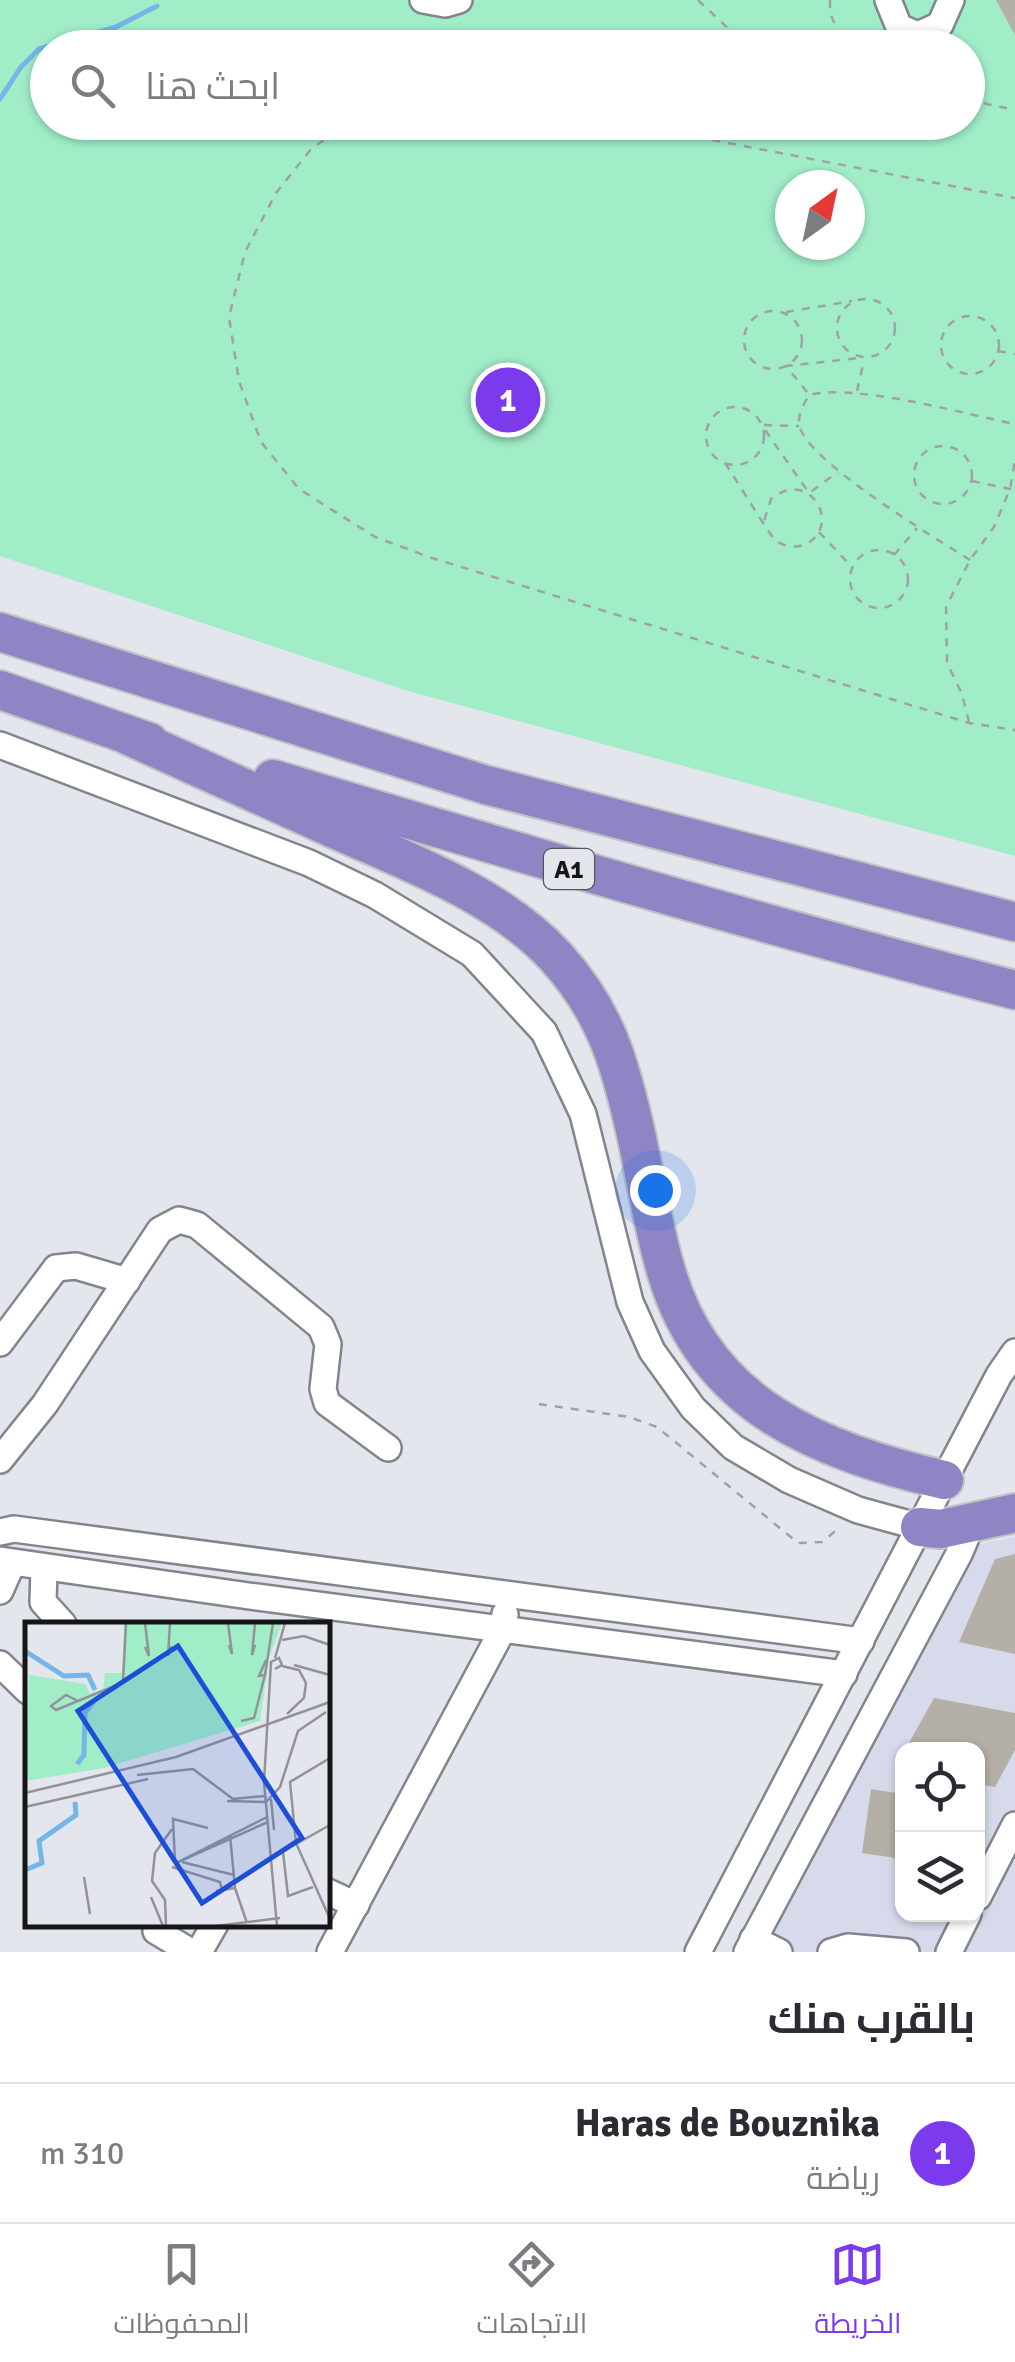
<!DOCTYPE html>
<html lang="ar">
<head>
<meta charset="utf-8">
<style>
	:root { --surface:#fff; --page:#f2f2f3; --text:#2b2b33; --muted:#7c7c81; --line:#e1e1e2; --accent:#7c3aed }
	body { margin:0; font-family:Signika,Cairo,sans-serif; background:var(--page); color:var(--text); direction:rtl }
	.controls { position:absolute; right:30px; bottom:30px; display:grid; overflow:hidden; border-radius:20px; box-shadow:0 2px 8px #0004 }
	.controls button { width:90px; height:90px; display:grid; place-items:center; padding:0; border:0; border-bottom:2px solid var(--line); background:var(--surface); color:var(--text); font:50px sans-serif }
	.compass { position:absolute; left:775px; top:170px; width:90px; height:90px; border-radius:50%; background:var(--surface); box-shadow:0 2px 8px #0004; rotate:33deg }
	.you { position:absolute; left:655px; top:1190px; width:35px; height:35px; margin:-25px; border:8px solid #fff; border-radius:50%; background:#1a73e8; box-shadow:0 0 0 15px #1a73e833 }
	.badge { display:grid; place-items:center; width:65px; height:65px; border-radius:50%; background:var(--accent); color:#fff; font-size:32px; font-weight:700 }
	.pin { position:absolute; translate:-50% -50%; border:5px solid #fff; box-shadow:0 2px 10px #0006 }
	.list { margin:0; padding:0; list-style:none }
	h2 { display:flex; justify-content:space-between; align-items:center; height:130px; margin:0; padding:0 40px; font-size:42px }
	h2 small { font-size:32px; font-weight:400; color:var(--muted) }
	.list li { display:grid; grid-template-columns:65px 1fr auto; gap:30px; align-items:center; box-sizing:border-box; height:140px; padding:0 40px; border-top:2px solid var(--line) }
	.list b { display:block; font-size:38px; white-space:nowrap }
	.list p { margin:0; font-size:32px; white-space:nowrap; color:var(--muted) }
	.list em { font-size:32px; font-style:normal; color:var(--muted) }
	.icon { flex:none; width:55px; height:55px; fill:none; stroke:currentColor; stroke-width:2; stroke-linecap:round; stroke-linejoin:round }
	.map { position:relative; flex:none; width:1015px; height:1952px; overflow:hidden; direction:ltr }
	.search { position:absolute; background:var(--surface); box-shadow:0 2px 8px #0004; left:30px; right:30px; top:30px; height:110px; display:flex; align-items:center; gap:25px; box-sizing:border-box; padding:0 35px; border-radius:55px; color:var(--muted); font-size:38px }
	.sheet { height:270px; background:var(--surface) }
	nav { display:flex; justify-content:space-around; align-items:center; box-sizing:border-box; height:140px; border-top:2px solid var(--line); background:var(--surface); font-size:28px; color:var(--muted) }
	nav a { display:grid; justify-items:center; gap:5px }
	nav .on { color:var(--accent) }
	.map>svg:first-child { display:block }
	.built { fill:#d7daea; fill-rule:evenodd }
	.green { fill:#a0edc8; fill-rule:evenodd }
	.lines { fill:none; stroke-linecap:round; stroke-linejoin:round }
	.stream { stroke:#74b6e8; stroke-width:5 }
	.building { fill:#b4afa7 }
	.minor-casing { stroke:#83848c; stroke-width:30 }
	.highway-casing { stroke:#c2c2c3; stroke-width:42 }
	.path { stroke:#a0a1a8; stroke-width:2.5; stroke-dasharray:8 8; stroke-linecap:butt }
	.minor { stroke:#fff; stroke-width:25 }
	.highway { stroke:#8f85c5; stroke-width:38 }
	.labels { text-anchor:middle; stroke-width:8; stroke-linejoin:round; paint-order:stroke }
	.shield { fill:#e4e6ee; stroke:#545459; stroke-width:2.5 }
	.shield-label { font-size:25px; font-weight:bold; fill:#161619 }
	.inset-river { fill:none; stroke:#74b6e8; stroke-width:5 }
	.inset-road { fill:none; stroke:#929399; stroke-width:2.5 }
	.view { fill:#1d4ed8; fill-opacity:0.15; stroke:#1d4ed8; stroke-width:5 }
	.inset-edge { fill:none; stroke:#161619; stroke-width:5 }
</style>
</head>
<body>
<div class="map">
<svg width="1015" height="1952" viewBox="0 0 1015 1952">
	<rect width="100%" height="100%" fill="#e4e6ee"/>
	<!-- built -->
	<path class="built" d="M 1015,1537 L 1015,1952 L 740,1952 L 945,1551 ZM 902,1750 L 978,1750 L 978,1914 L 902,1914 Z"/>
	<!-- green -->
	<path class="green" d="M 0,0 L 1015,0 L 1015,856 L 408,691 L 0,556 ZM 48,48 L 968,48 L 968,122 L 48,122 ZM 790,185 L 850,185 L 850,245 L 790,245 Z"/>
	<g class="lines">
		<!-- stream -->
		<polyline class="stream" points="0,99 21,67 39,49 116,27 157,6"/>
	</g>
	<!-- building -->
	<g class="building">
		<polygon points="996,0 1015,0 1015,35"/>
		<polygon points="1015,1554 1015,1654 959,1642 995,1559"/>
		<polygon points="934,1698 1015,1713 1015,1750 995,1787 978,1784 978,1750 905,1750"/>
		<polygon points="871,1789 902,1794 902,1859 862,1853"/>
	</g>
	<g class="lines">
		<defs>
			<g id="minor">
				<polyline points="423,0 445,4 459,0"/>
				<polyline points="888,0 899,27 918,35 940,25 951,0"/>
				<polyline points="0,745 309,863 375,895 472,954 544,1032 583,1114 630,1302 652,1351 693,1408 733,1447 789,1480 858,1510 920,1527"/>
				<polyline points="0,1343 56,1268 76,1266 127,1281"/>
				<polyline points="0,1460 45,1404 160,1230 179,1220 197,1225 321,1327 328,1344 323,1389 327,1403 388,1448"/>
				<polyline points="0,1532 14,1529 861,1641"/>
				<polyline points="0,1560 249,1596 844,1674"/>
				<polyline points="44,1569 43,1602 63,1624"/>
				<polyline points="0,1591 12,1564"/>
				<polyline points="0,1664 28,1691"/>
				<polyline points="328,1892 356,1905"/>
				<polyline points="978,1897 1015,1825"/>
				<polyline points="156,1931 191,1952"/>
				<polyline points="753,1939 779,1952"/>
				<polyline points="199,1952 215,1924"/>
				<polyline points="330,1952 503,1629 505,1614"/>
				<polyline points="698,1952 944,1480 999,1375 1015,1352"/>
				<polyline points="747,1952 960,1552 972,1523"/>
				<polyline points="831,1952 848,1947 906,1952"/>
				<polyline points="949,1952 968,1914"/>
			</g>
			<g id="highway">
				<polyline points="0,632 486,785 1015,922"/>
				<polyline points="0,690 149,742"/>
				<path d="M 127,735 C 198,767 270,800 341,832 C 414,864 501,897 556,957 C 606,1012 620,1063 636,1134 C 646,1180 653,1229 667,1274 C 707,1407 820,1451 944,1480"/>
				<path d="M 273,779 C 520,853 766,926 1015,990"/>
				<polyline points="920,1527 941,1529 1015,1513"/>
			</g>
		</defs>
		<!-- minor casing -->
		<use href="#minor" class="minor-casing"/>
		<!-- highway casing -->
		<use href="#highway" class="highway-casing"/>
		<!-- path -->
		<g class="path">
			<polyline points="698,0 749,48"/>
			<polyline points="830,0 830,13 845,48"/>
			<polyline points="968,100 1015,110"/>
			<polyline points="350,122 311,149 276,193 245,252 229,317 239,381 261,442 299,489 375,537 432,558 969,723 1015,730"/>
			<polyline points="618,122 1015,198"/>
			<circle cx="866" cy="328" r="29"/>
			<circle cx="773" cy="340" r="29"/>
			<polyline points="786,312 852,301"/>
			<circle cx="970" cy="345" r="29"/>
			<polyline points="998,351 1015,354"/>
			<polyline points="857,391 864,360"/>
			<polyline points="807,392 786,366 859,358"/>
			<circle cx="735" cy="436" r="29"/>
			<polyline points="764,425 799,426"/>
			<polyline points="765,430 809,493 838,472"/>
			<circle cx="943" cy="475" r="29"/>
			<path d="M 725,463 C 734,476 770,536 776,541 C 785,547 797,548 806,544 C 843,525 809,467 771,499 L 764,521"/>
			<polyline points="972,481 1015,490"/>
			<polyline points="819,532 851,566"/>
			<circle cx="879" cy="579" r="29"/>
			<polyline points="894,555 917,528"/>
			<path d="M 970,560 C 937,539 803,459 799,424 C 798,414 804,404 809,395 C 856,383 964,414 1015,424"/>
			<polyline points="969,722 962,694 947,663 946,607 970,560 994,527 1010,489 1015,460"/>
			<polyline points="539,1404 629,1417 657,1427 798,1543 822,1542 839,1528"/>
		</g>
		<!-- minor -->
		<use href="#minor" class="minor"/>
		<!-- highway -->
		<use href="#highway" class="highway"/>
	</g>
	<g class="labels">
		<!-- shield labels -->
		<rect class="shield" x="544" y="849" width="50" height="40" rx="8"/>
		<g class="shield-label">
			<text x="569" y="878">A1</text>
		</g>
	</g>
	<!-- overview -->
	<g transform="translate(25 1622)">
		<rect width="305" height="305" fill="#e4e6ee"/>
		<path d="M 99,1 L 257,1 L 244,36 L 235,99 L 79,146 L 0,159 L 4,53 L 61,62 L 65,72 L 78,67 L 80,51 L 97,51 Z" fill="#a0edc8"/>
		<path class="inset-river" d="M 0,29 L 39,54 L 63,53 L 70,68M 52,142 L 59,133 L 60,91 L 69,79M 0,248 L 17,241 L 14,219 L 51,193 L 50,180"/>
		<path class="inset-road" d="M 120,1 L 124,34 L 120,25M 145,1 L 143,34 L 146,24M 203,1 L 207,32 L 204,23M 257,18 L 279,14 L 305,23M 230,23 L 227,33 L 230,1M 250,36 L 260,1M 241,38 L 234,54 L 240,53 L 248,1M 269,43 L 305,53M 257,44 L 274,48 L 281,61 L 279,76 L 262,92M 250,47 L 257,43 L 254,36 L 246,40 L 239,160 L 252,304M 53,79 L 41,73 L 26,84 L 31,88 L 97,61 L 98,60 L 101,1M 216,99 L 229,96 L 240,53M 305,136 L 265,160 L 271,221 L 305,297M 112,153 L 168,147 L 208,177 L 240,174M 0,171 L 151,135 L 305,80M 246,177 L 249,208M 202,179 L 241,180M 241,180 L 255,165 L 273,109 L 301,90M 0,185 L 123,157M 242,195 L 151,241 L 243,200M 258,230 L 263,274 L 288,265M 255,231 L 305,203M 150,240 L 148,197 L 183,206M 157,240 L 209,253M 147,245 L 195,260 L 197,269M 59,255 L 65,292M 210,266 L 222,301M 191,269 L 210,266 L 205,213M 126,275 L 138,304M 141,304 L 140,278 L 127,259 L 130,231 L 147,207M 190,304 L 255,296"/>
		<path class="view" d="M 153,24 L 277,216 L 177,281 L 53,89 Z"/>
		<rect width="305" height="305" class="inset-edge"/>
	</g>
</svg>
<div class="controls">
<button><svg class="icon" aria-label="locate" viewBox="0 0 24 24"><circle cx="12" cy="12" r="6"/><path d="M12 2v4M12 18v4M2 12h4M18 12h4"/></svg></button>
<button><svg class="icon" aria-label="layers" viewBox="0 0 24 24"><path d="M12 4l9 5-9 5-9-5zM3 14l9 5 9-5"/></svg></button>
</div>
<svg class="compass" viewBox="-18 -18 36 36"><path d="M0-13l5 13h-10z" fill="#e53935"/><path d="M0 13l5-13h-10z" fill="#7c7c81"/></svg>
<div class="you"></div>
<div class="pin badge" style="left:508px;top:400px">1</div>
<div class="search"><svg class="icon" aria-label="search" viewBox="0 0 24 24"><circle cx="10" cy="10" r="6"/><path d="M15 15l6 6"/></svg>ابحث هنا</div>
</div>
<section class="sheet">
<h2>بالقرب منك<small></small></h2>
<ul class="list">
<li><span class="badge">1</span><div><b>Haras de Bouznika</b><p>رياضة</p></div><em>310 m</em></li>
</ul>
</section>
<nav>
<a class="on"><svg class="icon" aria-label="map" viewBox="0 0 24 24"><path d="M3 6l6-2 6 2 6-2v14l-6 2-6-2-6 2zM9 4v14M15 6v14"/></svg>الخريطة</a>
<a><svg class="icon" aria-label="directions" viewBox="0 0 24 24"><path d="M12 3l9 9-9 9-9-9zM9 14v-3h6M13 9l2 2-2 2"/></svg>الاتجاهات</a>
<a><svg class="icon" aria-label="saved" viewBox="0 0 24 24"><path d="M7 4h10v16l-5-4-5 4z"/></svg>المحفوظات</a>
</nav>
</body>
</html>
